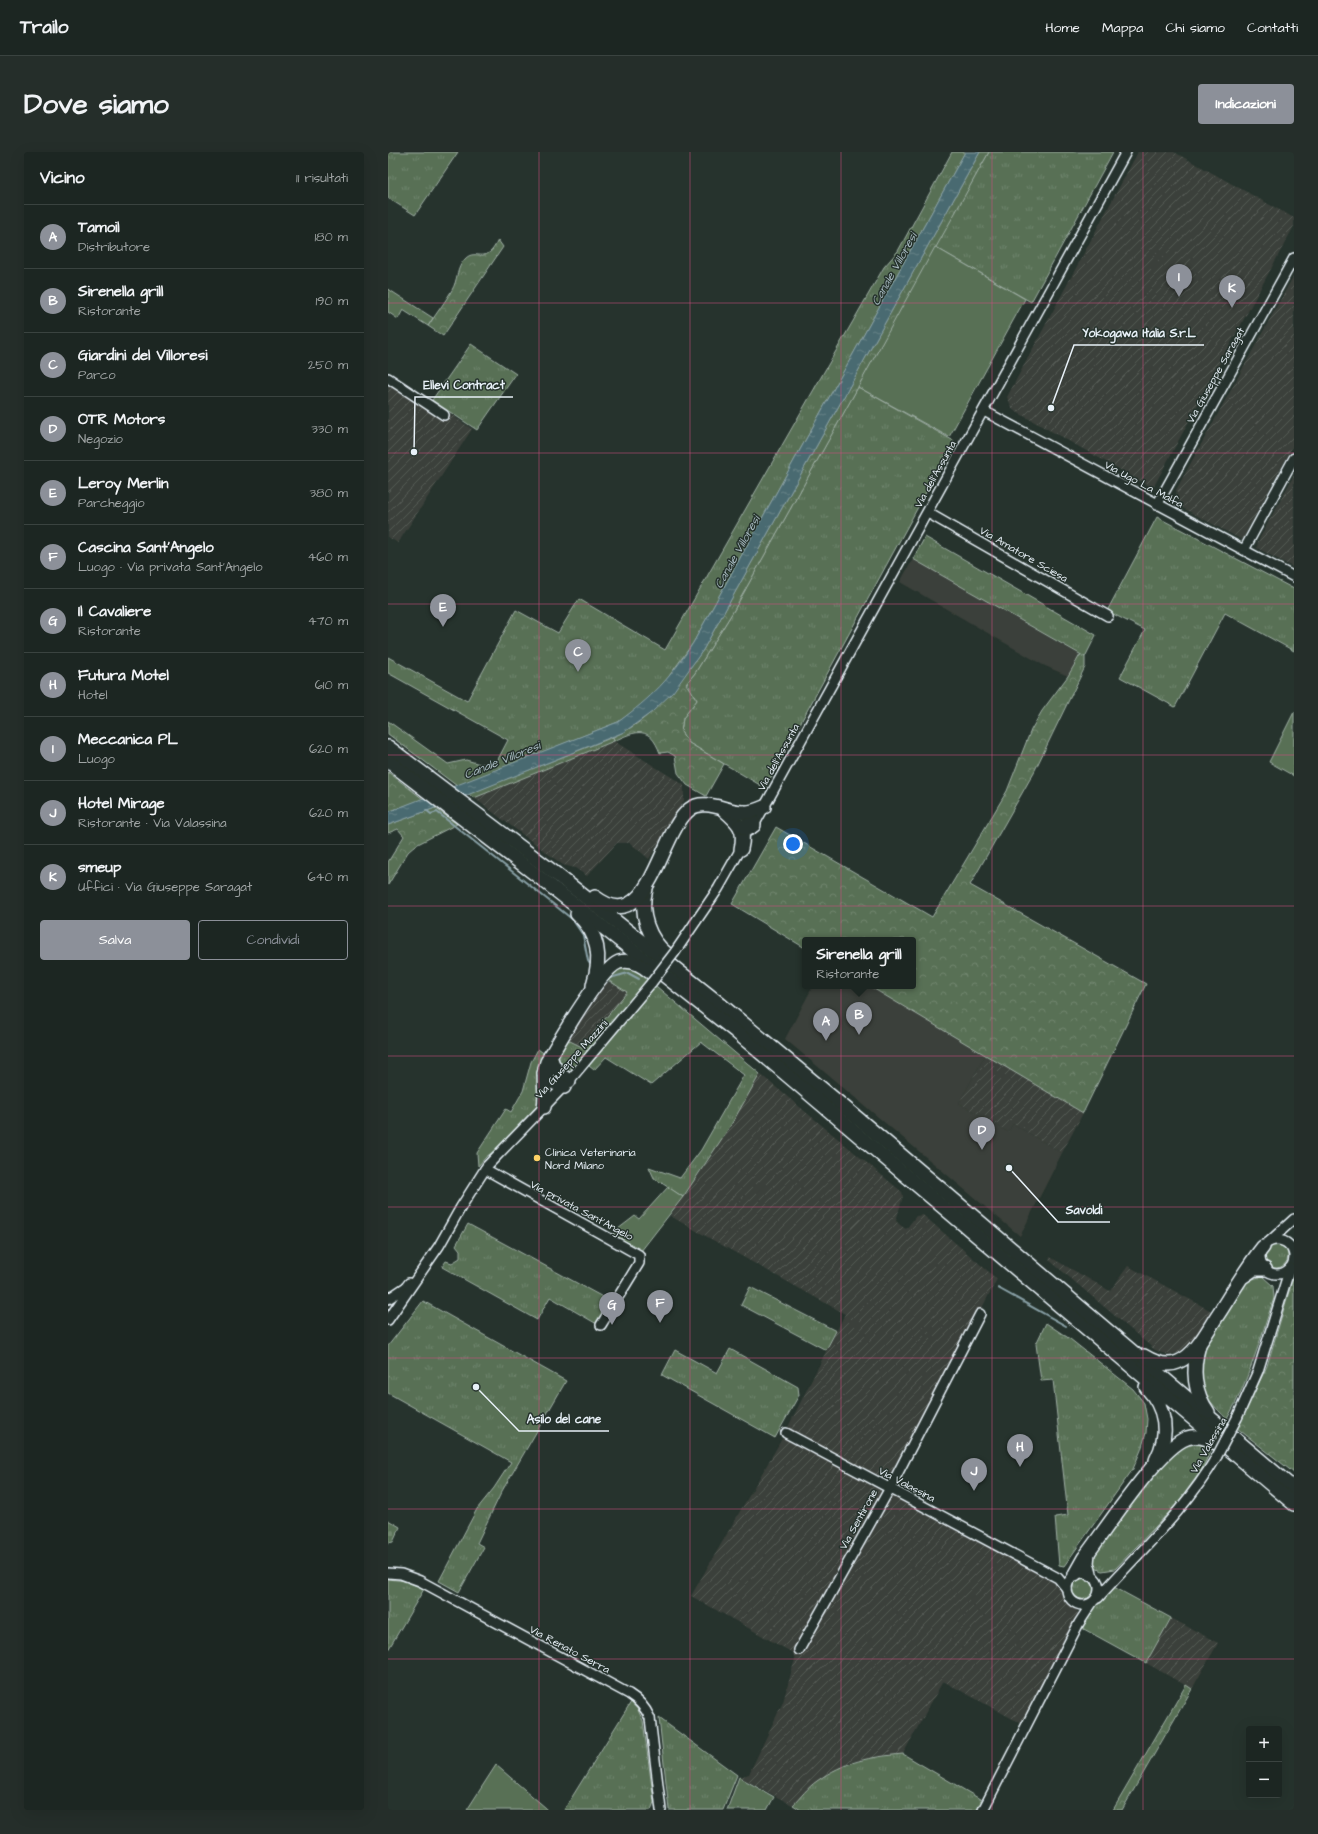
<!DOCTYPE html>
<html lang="it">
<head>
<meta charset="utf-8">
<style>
	:root { --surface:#1c2622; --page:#252e2a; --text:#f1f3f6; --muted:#a0a5a5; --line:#3a4340; --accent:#8c9099 }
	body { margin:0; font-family:"Architects Daughter",sans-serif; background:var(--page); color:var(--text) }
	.controls { position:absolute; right:12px; bottom:12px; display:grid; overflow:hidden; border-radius:4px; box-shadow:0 4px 16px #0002 }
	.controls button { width:36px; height:36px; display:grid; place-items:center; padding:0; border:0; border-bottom:1px solid var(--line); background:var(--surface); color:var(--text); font:20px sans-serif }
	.you { position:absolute; left:405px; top:692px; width:14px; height:14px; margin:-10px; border:3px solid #fff; border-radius:50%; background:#1a73e8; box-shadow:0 0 0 6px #1a73e833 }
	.badge { display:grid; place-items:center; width:26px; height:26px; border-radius:50%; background:var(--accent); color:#fff; font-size:13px; font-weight:700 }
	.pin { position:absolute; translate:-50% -33px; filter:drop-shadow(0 1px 2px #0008) }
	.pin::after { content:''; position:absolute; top:21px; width:14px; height:12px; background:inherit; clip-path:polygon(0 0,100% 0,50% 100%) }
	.popup { position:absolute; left:414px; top:785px; width:114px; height:52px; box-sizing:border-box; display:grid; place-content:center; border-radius:4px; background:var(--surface); filter:drop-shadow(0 1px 3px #0005); font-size:13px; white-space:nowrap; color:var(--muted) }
	.popup b { font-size:15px; color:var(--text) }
	.popup::after { content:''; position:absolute; left:50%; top:100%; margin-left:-8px; border:8px solid transparent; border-top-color:var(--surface) }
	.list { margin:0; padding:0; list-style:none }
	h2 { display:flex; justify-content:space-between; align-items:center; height:52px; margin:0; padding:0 16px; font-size:17px }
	h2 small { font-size:13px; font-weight:400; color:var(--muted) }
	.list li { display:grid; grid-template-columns:26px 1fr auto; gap:12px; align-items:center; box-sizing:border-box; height:64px; padding:0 16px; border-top:1px solid var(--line) }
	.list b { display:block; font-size:15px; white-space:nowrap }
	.list p { margin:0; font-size:13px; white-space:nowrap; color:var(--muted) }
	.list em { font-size:13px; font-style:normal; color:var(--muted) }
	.actions { display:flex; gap:8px; padding:12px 16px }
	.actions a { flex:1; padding:9px 0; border:1px solid var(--accent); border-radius:4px; text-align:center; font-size:14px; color:var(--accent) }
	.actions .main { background:var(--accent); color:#fff }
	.map { position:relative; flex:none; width:906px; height:1658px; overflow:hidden; border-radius:4px }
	header { display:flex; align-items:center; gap:24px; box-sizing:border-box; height:56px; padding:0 20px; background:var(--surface); border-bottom:1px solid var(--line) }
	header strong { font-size:19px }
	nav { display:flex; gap:22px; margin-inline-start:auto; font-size:14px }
	.intro { display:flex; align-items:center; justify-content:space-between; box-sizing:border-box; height:96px; padding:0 24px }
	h1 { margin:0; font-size:28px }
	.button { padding:10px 18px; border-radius:4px; background:var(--accent); color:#fff; font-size:14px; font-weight:700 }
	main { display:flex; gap:24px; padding:0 24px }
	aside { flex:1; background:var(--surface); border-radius:4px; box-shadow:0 4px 16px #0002 }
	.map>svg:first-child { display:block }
	.built { fill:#3b403a }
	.industrial { fill:url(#industrial-furrows) }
	.grass { fill:url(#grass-tufts); stroke:#a0b0a6 }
	.forest { fill:url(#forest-crowns); stroke:#a0b0a6 }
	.cemetery { fill:url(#cemetery-stones); stroke:#a0b0a6 }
	.garden { fill:#587055; stroke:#a0b0a6 }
	.water { fill:url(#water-ripples); stroke:#89a1a7 }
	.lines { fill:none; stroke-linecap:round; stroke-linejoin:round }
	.stream { stroke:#89a1a7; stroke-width:2 }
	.minor-casing { stroke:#e8f1f8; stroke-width:12 }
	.highway-casing { stroke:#e8f1f8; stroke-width:16 }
	.minor { stroke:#26332d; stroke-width:9 }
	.highway { stroke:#26332d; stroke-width:13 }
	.minor-bridge-casing { stroke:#e8f1f8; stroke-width:12; stroke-linecap:butt }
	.minor-bridge { stroke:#26332d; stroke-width:9 }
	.grid { fill:none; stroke:#cc4e82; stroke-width:1; stroke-opacity:0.55 }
	.poi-dot { fill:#ffd166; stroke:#26332d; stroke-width:1.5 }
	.labels { text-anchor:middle; stroke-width:3; stroke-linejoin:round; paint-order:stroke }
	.street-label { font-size:11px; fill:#e8f1f8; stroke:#26332d }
	.poi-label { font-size:11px; fill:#e8f1f8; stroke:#26332d; text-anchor:start }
	.water-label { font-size:12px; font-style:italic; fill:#a9bbc2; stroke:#26332d }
	.leader { fill:none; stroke:#e8f1f8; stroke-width:1.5 }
	.callout-dot { fill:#e8f1f8; stroke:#26332d; stroke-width:1.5 }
	.callout-label { font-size:12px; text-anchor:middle; font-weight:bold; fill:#e8f1f8; stroke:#26332d; stroke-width:3; stroke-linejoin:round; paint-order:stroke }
</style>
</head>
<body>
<header>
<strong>Trailo</strong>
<nav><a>Home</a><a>Mappa</a><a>Chi siamo</a><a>Contatti</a></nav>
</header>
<div class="intro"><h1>Dove siamo</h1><a class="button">Indicazioni</a></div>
<main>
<aside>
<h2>Vicino<small>11 risultati</small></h2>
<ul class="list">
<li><span class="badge">A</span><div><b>Tamoil</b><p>Distributore</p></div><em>180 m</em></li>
<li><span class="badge">B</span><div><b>Sirenella grill</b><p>Ristorante</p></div><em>190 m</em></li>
<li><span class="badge">C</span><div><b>Giardini del Villoresi</b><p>Parco</p></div><em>250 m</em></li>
<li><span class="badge">D</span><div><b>OTR Motors</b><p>Negozio</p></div><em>330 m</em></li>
<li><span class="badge">E</span><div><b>Leroy Merlin</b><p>Parcheggio</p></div><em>380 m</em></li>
<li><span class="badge">F</span><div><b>Cascina Sant'Angelo</b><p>Luogo · Via privata Sant'Angelo</p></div><em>460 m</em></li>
<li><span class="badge">G</span><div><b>Il Cavaliere</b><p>Ristorante</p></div><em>470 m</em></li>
<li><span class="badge">H</span><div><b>Futura Motel</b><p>Hotel</p></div><em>610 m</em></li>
<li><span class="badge">I</span><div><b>Meccanica PL</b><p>Luogo</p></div><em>620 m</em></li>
<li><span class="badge">J</span><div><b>Hotel Mirage</b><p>Ristorante · Via Valassina</p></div><em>620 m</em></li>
<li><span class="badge">K</span><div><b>smeup</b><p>Uffici · Via Giuseppe Saragat</p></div><em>640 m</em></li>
</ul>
<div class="actions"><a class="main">Salva</a><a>Condividi</a></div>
</aside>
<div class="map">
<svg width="906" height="1658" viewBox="0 0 906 1658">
	<defs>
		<pattern id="industrial-furrows" width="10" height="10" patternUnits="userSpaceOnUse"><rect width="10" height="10" fill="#3b403a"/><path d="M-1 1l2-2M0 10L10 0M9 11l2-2" fill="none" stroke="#575c57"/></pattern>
		<pattern id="grass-tufts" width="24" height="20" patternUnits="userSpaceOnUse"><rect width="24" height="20" fill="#587055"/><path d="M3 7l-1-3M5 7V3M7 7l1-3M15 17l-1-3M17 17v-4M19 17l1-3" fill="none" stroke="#70856e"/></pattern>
		<pattern id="forest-crowns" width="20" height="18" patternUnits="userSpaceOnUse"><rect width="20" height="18" fill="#587055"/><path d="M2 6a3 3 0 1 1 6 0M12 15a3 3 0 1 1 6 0" fill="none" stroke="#70856e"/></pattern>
		<pattern id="cemetery-stones" width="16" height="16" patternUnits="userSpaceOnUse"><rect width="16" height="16" fill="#587055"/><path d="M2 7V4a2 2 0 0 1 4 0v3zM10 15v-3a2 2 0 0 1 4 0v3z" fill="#70856e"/></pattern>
		<pattern id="water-ripples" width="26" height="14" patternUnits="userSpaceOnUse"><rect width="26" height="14" fill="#4a6b71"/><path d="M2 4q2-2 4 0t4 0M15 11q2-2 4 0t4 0" fill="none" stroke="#648186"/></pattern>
	</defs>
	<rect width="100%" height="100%" fill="#26332d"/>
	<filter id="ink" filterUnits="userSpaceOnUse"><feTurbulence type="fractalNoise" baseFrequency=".025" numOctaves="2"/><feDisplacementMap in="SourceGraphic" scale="8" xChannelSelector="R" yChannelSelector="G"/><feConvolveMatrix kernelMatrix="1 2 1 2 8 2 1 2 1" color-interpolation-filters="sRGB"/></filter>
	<g filter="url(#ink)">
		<!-- built -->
		<g class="built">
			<polygon points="525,407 692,503 680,524 655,513 512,430"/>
			<polygon points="425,834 481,834 598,902 571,951 620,980 625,972 674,1001 632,1084 397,887"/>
		</g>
		<!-- industrial -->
		<g class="industrial">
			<polygon points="750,0 786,0 906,66 906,74 765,336 625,258 619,245"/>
			<polygon points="906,123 906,292 854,388 791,354 788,338"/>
			<polygon points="0,231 54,266 58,259 84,277 10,391 0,385"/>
			<polygon points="906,323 906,416 869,396 870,389"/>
			<polygon points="226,589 296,633 296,649 261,707 242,691 229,691 199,724 187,716 175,713 86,646"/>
			<polygon points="221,830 239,840 194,895 180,888 214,835"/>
			<polygon points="598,902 695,961 674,1001 625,972 620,980 571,951"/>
			<polygon points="372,922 514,1040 515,1044 508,1069 512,1073 518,1077 528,1064 535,1063 609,1127 500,1337 668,1426 678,1439 681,1448 688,1455 691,1466 636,1573 555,1529 515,1602 486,1605 460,1611 404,1653 352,1625 361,1622 395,1550 407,1507 405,1501 303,1444 395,1285 457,1162 282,1064 325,1001"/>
			<polygon points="662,1105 722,1139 740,1114 827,1161 803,1192 797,1198 790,1201 782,1203 774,1201 767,1198 661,1108"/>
			<polygon points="783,1466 830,1491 804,1537 758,1511"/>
		</g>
		<!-- grass -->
		<g class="grass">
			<polygon points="0,0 70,0 27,63 0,46"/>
			<polygon points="564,0 577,0 305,491 276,531 257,551 230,570 69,634 0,582 0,569 60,612 78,608 92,612 108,611 120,588 0,521 0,505 79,549 128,458 170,481 191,447 277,498 496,115 510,99"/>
			<polygon points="601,0 725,0 643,150 547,95"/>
			<polygon points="83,192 128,222 89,278 44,248"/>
			<polygon points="470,235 566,289 377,636 301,591 293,580 295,566 309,548 299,531 307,521 346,458"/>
			<polygon points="769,365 906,437 906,499 837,461 787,555 732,525 757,478 719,459"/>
			<polygon points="537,385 708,483 697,505 525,407"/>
			<polygon points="225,585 226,589 86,646 80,642"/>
			<polygon points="268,834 372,922 343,973 295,1045 266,1026 261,1015 292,1026 313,998 356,923 313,890 263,933 218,905 206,918 201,914"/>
			<path d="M 180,888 L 194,895 L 200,900 L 188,913 L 181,918 L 173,915 C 168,903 172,898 180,888 Z"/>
			<polygon points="150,897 158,903 151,952 113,994 98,1005 90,1014 89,1001 118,957 123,960 135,939 143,910"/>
			<polygon points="80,1072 222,1149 209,1172 162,1145 149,1168 54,1115 58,1109 64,1111 72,1106 72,1098 68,1093"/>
			<circle cx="888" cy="1104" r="12"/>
			<path d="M 874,1124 L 885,1134 L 886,1146 C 872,1187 861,1229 839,1267 C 814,1243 804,1228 818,1193 L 859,1129 Z"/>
			<polygon points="362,1135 448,1179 438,1198 353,1153"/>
			<polygon points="35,1149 178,1229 114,1339 89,1391 96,1395 71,1440 51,1429 89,1357 106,1336 123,1310 0,1241 0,1194"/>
			<polygon points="658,1171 682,1187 745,1237 756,1251 759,1267 758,1281 753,1298 745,1317 676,1414 671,1413 667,1365 680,1363 665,1228 653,1229 648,1192"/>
			<polygon points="342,1197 410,1235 411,1243 387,1286 274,1223 287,1198 329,1221"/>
			<polygon points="804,1290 825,1294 813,1319 788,1353 727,1417 714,1419 707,1416 705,1411 706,1402 767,1319 783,1301"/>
			<circle cx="695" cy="1438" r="12"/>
			<polygon points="0,1427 18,1429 36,1437 0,1498"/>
			<polygon points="724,1434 783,1466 758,1511 694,1476 704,1459"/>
			<polygon points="243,1550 250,1558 255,1569 266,1650 263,1658 176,1658"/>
			<polygon points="271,1566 349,1623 335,1658 281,1658"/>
			<path d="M 515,1602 L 597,1650 L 592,1658 L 413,1658 L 405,1653 C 412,1646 420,1635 429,1629 C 457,1609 482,1605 515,1602 Z"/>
		</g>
		<!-- forest -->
		<g class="forest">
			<path d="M 592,0 L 601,0 L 346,458 L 307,521 L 298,532 L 309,548 L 295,566 L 293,580 L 301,591 L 336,612 L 318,644 L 299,633 L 290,621 L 287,604 L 280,600 L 272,601 C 262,574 249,578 226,589 L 225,585 C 265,568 290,532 315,498 Z"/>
			<path d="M 110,88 L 115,95 L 55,184 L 40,174 C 48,162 57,150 64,138 C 70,128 68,116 77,107 C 88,95 98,115 110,88 Z"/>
			<polygon points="692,503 697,505 697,515 646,620 582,733 758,832 695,961 481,834 525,834 525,788 417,788 417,796 344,752 388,675 544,765 619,639 643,578 654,559 680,524"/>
			<polygon points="0,620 35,647 0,660"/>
			<polygon points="47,656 69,672 28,693 20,700 0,733 0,710 16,684 10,677 0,681 0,673"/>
			<polygon points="238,813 262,823 200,900 194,895 239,840 218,827 222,822"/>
			<polygon points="905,1126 906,1126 906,1321 849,1276 879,1214"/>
			<polygon points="798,1533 804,1537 734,1658 725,1658"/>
		</g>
		<!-- cemetery -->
		<polygon class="cemetery" points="0,1368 12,1375 5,1390 0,1391"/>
		<!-- garden -->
		<g class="garden">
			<polygon points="547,95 637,147 561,285 470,235"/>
			<polygon points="0,137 45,166 40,174 15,158 10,167 0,160"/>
			<polygon points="906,560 906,624 881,610"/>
			<polygon points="280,1035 295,1045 253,1099 224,1083 230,1077 247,1064 251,1067"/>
			<polygon points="108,1613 158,1656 157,1658 79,1658"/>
			<polygon points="351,1625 386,1645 379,1658 339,1658"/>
		</g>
		<!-- water -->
		<path class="water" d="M 577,0 L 592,0 L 315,498 L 285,540 L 264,560 L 236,580 L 47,656 L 0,673 L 0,660 L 230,570 C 264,545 282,527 305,491 Z"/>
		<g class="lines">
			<!-- stream -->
			<g class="stream">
				<polyline points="38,658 43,662 49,660 184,767 195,783 200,809 204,815"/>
				<polyline points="222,826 240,821 251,827"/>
				<polyline points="610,1136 678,1174"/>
			</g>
			<defs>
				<g id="minor">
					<polyline points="0,226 56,263"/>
					<polyline points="596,259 906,425"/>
					<polyline points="769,353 906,106"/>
					<polyline points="540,361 720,464"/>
					<polyline points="856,398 906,306"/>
					<polyline points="364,677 738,0"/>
					<polyline points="287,800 330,737 355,693"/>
					<polyline points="97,1017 251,1103 251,1111 213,1173"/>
					<circle cx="889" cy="1105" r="17"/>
					<polyline points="882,1089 906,1067"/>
					<polyline points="0,1147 18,1135 21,1131"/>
					<polyline points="0,1168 51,1094 73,1055 99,1014 181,929 264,830"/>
					<polyline points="849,1266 870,1219 902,1116"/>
					<polyline points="398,1281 670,1426 679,1437"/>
					<circle cx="695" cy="1437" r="16"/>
					<path d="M 0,1421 L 13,1422 L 32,1429 L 241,1542 C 251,1548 257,1555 262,1566 L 273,1658"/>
					<path d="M 710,1446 C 751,1400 798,1358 829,1304"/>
					<polyline points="411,1498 502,1336 592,1162"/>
					<polyline points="595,1658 691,1471 704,1451"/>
				</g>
				<g id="highway">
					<polyline points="0,595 168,722 327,848 474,970 906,1337"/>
					<polyline points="0,609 160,732 347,879 906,1352"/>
					<path d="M 336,658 C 350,670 358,677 353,697"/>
					<polyline points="352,674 360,677 366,673 363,667 356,660"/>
					<path d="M 258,737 C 251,761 260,787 280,803"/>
					<path d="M 207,745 C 262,787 271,680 302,657 C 316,646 339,660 355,660 C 362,661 369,658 376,655"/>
					<path d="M 189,762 C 211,782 214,805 205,833"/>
					<path d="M 162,904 C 165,916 171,922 181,929"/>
					<polyline points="156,921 164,930 176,935"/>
					<path d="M 156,955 C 159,940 153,925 159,910 C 170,891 213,816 231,810 C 243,807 254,813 262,820"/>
					<polyline points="856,1124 866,1117 877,1117"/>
					<path d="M 811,1193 C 804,1217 805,1239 820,1260"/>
					<path d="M 756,1204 C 766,1210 779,1215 790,1210 C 809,1202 820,1177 831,1161 C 845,1139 859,1115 875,1095"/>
					<path d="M 758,1235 C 778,1256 782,1282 768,1308"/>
					<polyline points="700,1401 699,1411 702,1422"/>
					<path d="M 687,1422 L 696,1406 C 717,1379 770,1296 799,1286 C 810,1283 818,1286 828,1291"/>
				</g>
			</defs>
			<!-- minor casing -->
			<use href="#minor" class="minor-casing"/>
			<!-- highway casing -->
			<use href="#highway" class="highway-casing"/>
			<!-- minor -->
			<use href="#minor" class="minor"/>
			<!-- highway -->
			<use href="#highway" class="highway"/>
			<defs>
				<g id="minor-bridge">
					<polyline points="264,830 287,800"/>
					<polyline points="829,1304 849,1266"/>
				</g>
			</defs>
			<!-- minor-bridge casing -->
			<use href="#minor-bridge" class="minor-bridge-casing"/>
			<!-- minor-bridge -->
			<use href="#minor-bridge" class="minor-bridge"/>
		</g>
	</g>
	<!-- grid -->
	<path class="grid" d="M 151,0 L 151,1658M 302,0 L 302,1658M 453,0 L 453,1658M 604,0 L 604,1658M 755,0 L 755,1658M 0,151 L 906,151M 0,301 L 906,301M 0,452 L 906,452M 0,603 L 906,603M 0,754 L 906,754M 0,904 L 906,904M 0,1055 L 906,1055M 0,1206 L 906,1206M 0,1357 L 906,1357M 0,1507 L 906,1507"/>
	<!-- markers -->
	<circle class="poi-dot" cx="149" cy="1006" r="4"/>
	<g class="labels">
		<!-- street labels -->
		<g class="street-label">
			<text transform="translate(827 223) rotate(-61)" y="4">Via Giuseppe Saragat</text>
			<text transform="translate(547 322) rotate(-61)" y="4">Via dell'Assunta</text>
			<text transform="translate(756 332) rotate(28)" y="4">Via Ugo La Malfa</text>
			<text transform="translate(636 402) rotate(30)" y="4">Via Amatore Sciesa</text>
			<text transform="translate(390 605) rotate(-61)" y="4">Via dell'Assunta</text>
			<text transform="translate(183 907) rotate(-48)" y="4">Via Giuseppe Mazzini</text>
			<text transform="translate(194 1058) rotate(28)" y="4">Via privata Sant'Angelo</text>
			<text transform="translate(820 1293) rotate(-60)" y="4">Via Valassina</text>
			<text transform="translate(519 1332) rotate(28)" y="4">Via Valassina</text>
			<text transform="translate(470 1367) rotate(-61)" y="4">Via Sentirone</text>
			<text transform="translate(182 1497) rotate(28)" y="4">Via Renato Serra</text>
		</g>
		<!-- poi labels -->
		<g class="poi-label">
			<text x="157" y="1004">Clinica Veterinaria<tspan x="157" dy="13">Nord Milano</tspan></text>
		</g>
		<!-- water labels -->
		<g class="water-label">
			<text transform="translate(506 117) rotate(-61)" y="4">Canale Villoresi</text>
			<text transform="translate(349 400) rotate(-61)" y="4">Canale Villoresi</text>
			<text transform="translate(114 608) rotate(-22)" y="4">Canale Villoresi</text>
		</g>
	</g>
	<!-- callouts -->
	<path class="leader" d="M663 256L686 193H816M26 300L27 245H125M621 1016L670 1070H722M88 1235L131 1279H221"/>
	<g class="callout-dot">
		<circle cx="663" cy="256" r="4"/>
		<circle cx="26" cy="300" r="4"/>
		<circle cx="621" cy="1016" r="4"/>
		<circle cx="88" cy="1235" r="4"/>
	</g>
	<g class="callout-label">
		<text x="751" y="185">Yokogawa Italia S.r.L</text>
		<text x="76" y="237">Ellevi Contract</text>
		<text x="696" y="1062">Savoldi</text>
		<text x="176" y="1271">Asilo del cane</text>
	</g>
</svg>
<div class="controls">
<button>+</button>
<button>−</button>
</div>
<div class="you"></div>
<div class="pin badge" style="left:438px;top:889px">A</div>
<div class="pin badge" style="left:471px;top:883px">B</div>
<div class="popup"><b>Sirenella grill</b>Ristorante</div>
<div class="pin badge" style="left:190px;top:520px">C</div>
<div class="pin badge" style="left:594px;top:998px">D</div>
<div class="pin badge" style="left:55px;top:475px">E</div>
<div class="pin badge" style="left:272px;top:1171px">F</div>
<div class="pin badge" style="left:224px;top:1173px">G</div>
<div class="pin badge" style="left:632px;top:1315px">H</div>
<div class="pin badge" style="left:791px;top:145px">I</div>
<div class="pin badge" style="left:586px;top:1339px">J</div>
<div class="pin badge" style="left:844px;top:156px">K</div>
</div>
</main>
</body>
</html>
